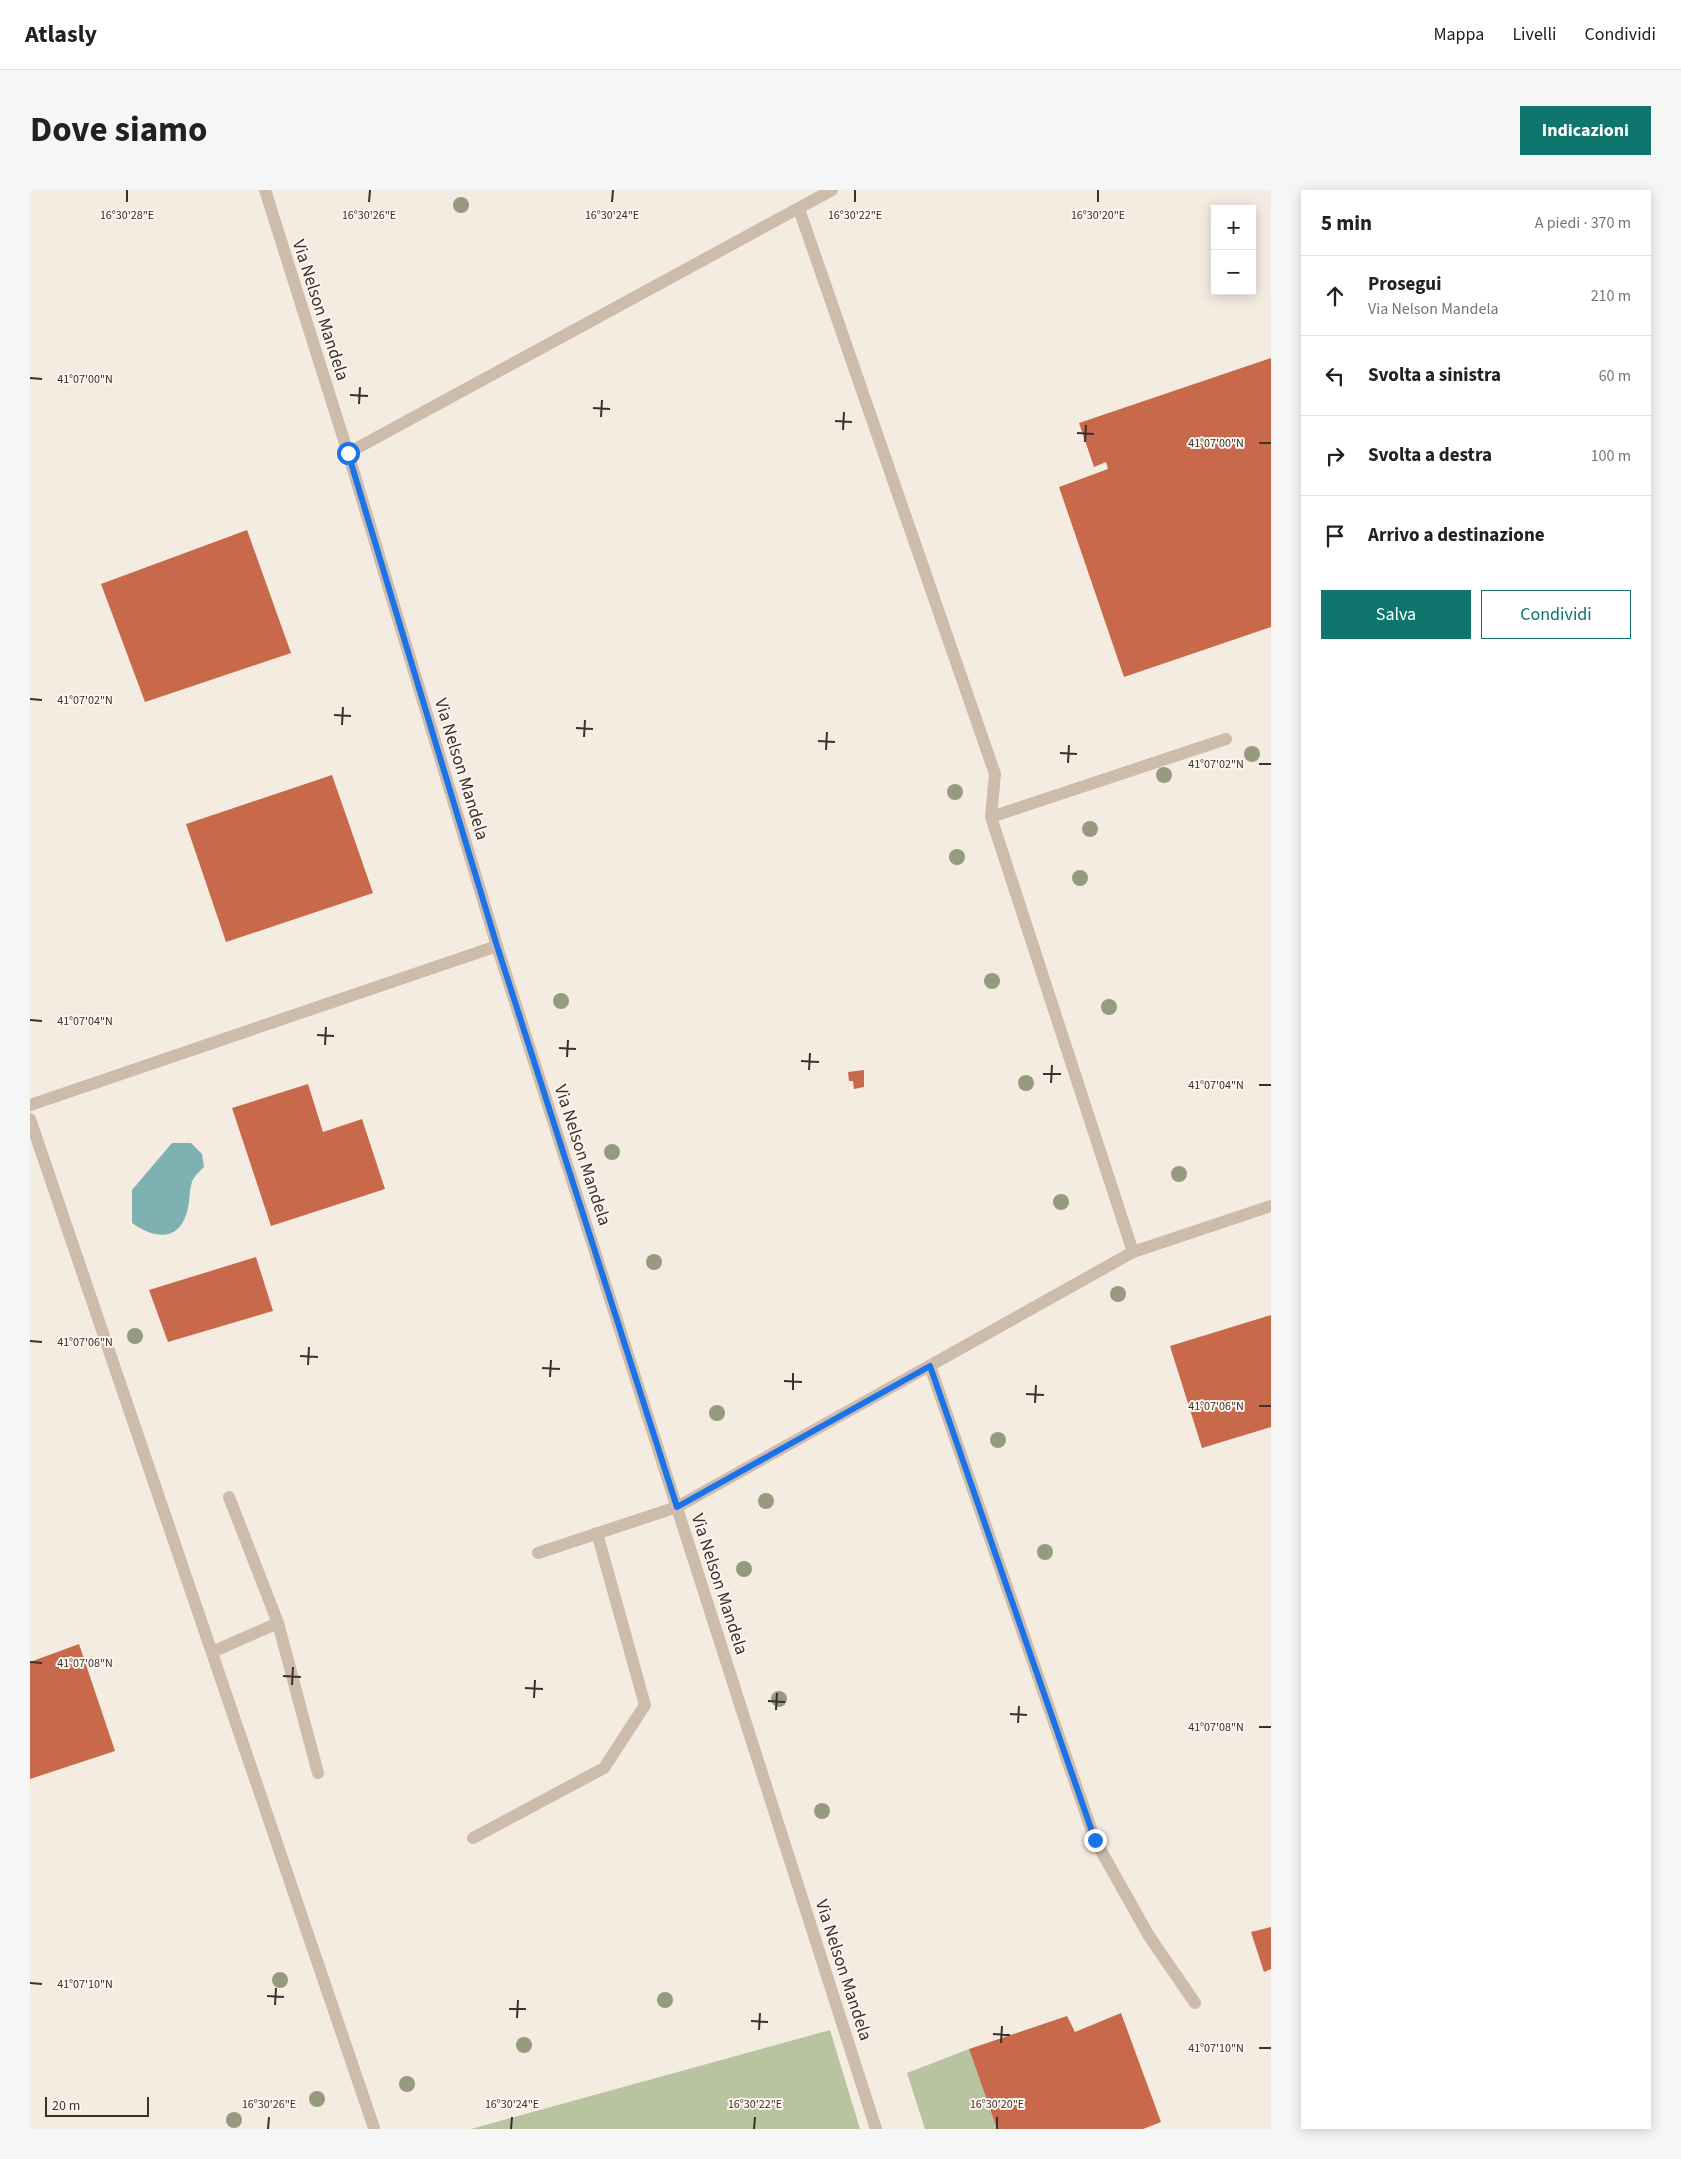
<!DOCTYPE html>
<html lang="it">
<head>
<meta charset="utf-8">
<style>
	:root { --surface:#fff; --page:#f6f6f6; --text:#202124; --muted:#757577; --line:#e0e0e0; --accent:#0f766e }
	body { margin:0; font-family:"Source Sans 3",sans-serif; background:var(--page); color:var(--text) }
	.controls { position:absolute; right:15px; top:15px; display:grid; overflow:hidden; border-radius:0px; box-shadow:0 2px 12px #0003 }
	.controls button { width:45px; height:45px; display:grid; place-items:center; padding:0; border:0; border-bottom:1px solid var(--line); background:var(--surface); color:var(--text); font:25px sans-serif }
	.scale { position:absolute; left:15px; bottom:12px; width:104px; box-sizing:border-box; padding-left:5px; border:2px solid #3b302b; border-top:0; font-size:14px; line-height:18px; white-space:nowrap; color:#3b302b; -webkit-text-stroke:4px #fbf5ee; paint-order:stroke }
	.stop { position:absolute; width:15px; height:15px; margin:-11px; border:4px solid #1a73e8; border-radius:50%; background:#fff }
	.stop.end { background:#1a73e8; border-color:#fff; box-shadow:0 1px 5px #0008 }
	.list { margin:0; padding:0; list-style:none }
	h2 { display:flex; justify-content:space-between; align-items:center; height:65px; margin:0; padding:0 20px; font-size:21px }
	h2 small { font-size:16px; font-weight:400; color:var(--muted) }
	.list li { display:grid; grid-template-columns:32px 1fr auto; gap:15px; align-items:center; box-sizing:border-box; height:80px; padding:0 20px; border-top:1px solid var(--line) }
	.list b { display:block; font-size:19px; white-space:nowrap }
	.list p { margin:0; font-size:16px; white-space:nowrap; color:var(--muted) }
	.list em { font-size:16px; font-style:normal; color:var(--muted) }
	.actions { display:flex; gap:10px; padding:15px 20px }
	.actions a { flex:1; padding:11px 0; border:1px solid var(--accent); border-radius:0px; text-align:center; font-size:18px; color:var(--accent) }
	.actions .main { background:var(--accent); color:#fff }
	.icon { flex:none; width:28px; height:28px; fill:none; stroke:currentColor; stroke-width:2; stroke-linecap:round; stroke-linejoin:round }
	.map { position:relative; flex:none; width:1241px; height:1939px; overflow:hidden; border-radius:0px }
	header { display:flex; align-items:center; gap:30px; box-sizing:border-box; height:70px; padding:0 25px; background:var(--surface); border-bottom:1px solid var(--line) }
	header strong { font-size:24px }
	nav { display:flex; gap:28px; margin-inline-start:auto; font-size:18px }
	.intro { display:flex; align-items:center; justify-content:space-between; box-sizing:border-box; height:120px; padding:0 30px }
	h1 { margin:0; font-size:35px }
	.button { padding:12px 22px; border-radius:0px; background:var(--accent); color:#fff; font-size:18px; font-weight:700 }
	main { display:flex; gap:30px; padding:0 30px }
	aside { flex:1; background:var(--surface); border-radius:0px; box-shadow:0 2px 12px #0003 }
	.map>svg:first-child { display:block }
	.green { fill:#b8c4a0 }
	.water { fill:#7fb0b2 }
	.building { fill:#c8694b }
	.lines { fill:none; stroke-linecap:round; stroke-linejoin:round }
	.lane { stroke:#cdbbac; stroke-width:12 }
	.street { stroke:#cdbbac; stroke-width:12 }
	.tree { fill:#969b7f }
	.route { stroke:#1a73e8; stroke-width:6 }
	.ticks { fill:none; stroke:#3b302b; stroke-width:2 }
	.labels { text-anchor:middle; stroke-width:4; stroke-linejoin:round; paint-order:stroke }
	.street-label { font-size:18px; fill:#3b302b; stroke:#fbf5ee }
	.ticks-label { font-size:12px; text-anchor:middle; fill:#3b302b; stroke:#fbf5ee; stroke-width:4; stroke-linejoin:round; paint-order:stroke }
</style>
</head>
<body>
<header>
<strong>Atlasly</strong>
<nav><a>Mappa</a><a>Livelli</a><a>Condividi</a></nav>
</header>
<div class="intro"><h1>Dove siamo</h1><a class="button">Indicazioni</a></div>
<main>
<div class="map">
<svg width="1241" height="1939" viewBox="0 0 1241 1939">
	<rect width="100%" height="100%" fill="#f4ebe1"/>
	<!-- green -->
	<g class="green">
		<polygon points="800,1840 830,1939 441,1939"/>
		<polygon points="939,1859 967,1939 895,1939 877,1883"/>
	</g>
	<!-- water -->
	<path class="water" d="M 142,953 L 161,953 L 172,964 L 174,977 C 170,981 164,986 162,992 C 159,1001 160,1012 157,1022 C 148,1053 123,1048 102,1033 L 102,1000 Z"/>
	<!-- building -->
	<g class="building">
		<polygon points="1241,168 1241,437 1094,487 1029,297 1078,279 1076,272 1064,277 1049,233"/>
		<polygon points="217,340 261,463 115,512 71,394"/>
		<polygon points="302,585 343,703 196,752 156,634"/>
		<polygon points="834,880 834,897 824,899 823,891 819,891 818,882"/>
		<polygon points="278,894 293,942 332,929 355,999 241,1036 202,918"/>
		<polygon points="226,1067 243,1121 138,1152 119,1100"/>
		<polygon points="1241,1125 1241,1237 1172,1258 1140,1156"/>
		<polygon points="49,1454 85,1561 0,1589 0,1472"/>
		<polygon points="1241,1737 1241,1779 1234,1782 1221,1742"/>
		<polygon points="1091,1823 1131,1932 1113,1939 967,1939 939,1859 1037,1826 1045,1842"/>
	</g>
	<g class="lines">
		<!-- lane -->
		<g class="lane">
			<polyline points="961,627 1196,549"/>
			<polyline points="508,1363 647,1317"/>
			<polyline points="248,1433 288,1583"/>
			<polyline points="182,1462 248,1433 199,1307"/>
			<polyline points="443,1648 574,1578 615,1515 567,1343"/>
			<polyline points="1065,1650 1119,1746 1165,1813"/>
		</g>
		<!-- street -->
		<g class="street">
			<polyline points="235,0 318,263 467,756 846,1939"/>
			<polyline points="769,19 965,584 961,627 1103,1062"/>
			<polyline points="318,263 802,0"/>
			<polyline points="0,915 467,756"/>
			<polyline points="0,929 344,1938"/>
			<polyline points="900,1176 1065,1650"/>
			<polyline points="647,1317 1103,1062 1241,1016"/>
		</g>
	</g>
	<!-- trees -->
	<g class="tree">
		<circle cx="431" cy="15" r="8"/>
		<circle cx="1222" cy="564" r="8"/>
		<circle cx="1134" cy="585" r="8"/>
		<circle cx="925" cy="602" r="8"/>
		<circle cx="1060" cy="639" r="8"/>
		<circle cx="927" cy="667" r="8"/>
		<circle cx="1050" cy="688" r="8"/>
		<circle cx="962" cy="791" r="8"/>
		<circle cx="531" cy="811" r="8"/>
		<circle cx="1079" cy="817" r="8"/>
		<circle cx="996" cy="893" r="8"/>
		<circle cx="582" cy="962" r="8"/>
		<circle cx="1149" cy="984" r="8"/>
		<circle cx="1031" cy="1012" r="8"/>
		<circle cx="624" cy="1072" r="8"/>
		<circle cx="1088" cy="1104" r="8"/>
		<circle cx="105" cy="1146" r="8"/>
		<circle cx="687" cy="1223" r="8"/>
		<circle cx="968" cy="1250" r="8"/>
		<circle cx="736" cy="1311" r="8"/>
		<circle cx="1015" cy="1362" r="8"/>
		<circle cx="714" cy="1379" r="8"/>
		<circle cx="749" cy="1509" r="8"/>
		<circle cx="792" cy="1621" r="8"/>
		<circle cx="250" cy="1790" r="8"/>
		<circle cx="635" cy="1810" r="8"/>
		<circle cx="494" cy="1855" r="8"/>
		<circle cx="377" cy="1894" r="8"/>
		<circle cx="287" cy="1909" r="8"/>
		<circle cx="204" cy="1930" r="8"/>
	</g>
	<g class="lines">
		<!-- route -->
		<polyline class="route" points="318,263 467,756 647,1317 900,1176 1065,1650"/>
	</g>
	<!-- ticks -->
	<path class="ticks" d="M 97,12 L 97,0M 339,12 L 340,0M 582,12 L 583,0M 825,12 L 825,0M 1068,12 L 1068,0M 0,188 L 12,189M 320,205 L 338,206M 329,214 L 330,197M 563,218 L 580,219M 571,227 L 572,210M 805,231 L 822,232M 813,240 L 814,222M 1047,243 L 1064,244M 1055,252 L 1056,235M 1229,253 L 1241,253M 0,509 L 12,510M 304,525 L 321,526M 312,535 L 313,517M 546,538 L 563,539M 554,547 L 555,530M 788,551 L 805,552M 796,560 L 797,542M 1030,563 L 1047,564M 1038,573 L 1039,555M 1229,574 L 1241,574M 0,830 L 12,831M 287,845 L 304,846M 295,855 L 296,837M 529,858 L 546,859M 537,867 L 538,850M 771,871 L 789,872M 779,880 L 780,863M 1013,884 L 1031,884M 1021,893 L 1022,875M 1229,895 L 1241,895M 0,1151 L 12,1152M 270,1166 L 288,1167M 278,1175 L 279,1157M 512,1178 L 530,1179M 520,1187 L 521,1170M 754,1191 L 772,1192M 763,1200 L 763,1183M 996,1204 L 1014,1205M 1005,1213 L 1006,1195M 1229,1216 L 1241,1216M 0,1472 L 12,1473M 253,1486 L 271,1487M 262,1495 L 263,1477M 495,1498 L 513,1499M 504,1508 L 505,1490M 738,1511 L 755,1512M 746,1520 L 747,1503M 980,1524 L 997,1525M 988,1533 L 989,1516M 1229,1537 L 1241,1537M 0,1793 L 12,1794M 237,1806 L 254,1807M 245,1815 L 246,1798M 479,1819 L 496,1819M 487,1828 L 488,1810M 721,1831 L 738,1832M 729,1840 L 730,1823M 963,1844 L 980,1845M 971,1853 L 972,1836M 1229,1858 L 1241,1858M 238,1939 L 239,1927M 481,1939 L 482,1927M 724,1939 L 725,1927M 967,1939 L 967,1927"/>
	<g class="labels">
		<!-- street labels -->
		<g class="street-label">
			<text transform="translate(291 120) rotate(72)" y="6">Via Nelson Mandela</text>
			<text transform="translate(432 579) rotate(73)" y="6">Via Nelson Mandela</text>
			<text transform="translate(553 965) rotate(72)" y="6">Via Nelson Mandela</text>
			<text transform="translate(690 1394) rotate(72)" y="6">Via Nelson Mandela</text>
			<text transform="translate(814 1780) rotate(72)" y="6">Via Nelson Mandela</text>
		</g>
	</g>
	<g class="ticks-label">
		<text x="97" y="29">16°30'28"E</text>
		<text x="339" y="29">16°30'26"E</text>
		<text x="582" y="29">16°30'24"E</text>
		<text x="825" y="29">16°30'22"E</text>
		<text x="1068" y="29">16°30'20"E</text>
		<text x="55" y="193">41°07'00"N</text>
		<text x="1186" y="257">41°07'00"N</text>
		<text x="55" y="514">41°07'02"N</text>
		<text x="1186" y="578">41°07'02"N</text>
		<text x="55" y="835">41°07'04"N</text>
		<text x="1186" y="899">41°07'04"N</text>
		<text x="55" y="1156">41°07'06"N</text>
		<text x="1186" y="1220">41°07'06"N</text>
		<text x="55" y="1477">41°07'08"N</text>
		<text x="1186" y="1541">41°07'08"N</text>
		<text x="55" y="1798">41°07'10"N</text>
		<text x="1186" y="1862">41°07'10"N</text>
		<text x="239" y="1918">16°30'26"E</text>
		<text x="482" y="1918">16°30'24"E</text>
		<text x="725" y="1918">16°30'22"E</text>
		<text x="967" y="1918">16°30'20"E</text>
	</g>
</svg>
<div class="controls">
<button>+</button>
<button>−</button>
</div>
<div class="scale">20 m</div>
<div class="stop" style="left:318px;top:263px"></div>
<div class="stop end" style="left:1065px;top:1650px"></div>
</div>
<aside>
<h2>5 min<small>A piedi · 370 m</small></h2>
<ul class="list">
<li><svg class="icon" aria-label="ahead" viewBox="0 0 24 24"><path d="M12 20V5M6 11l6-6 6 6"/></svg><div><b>Prosegui</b><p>Via Nelson Mandela</p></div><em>210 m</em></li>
<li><svg class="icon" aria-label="left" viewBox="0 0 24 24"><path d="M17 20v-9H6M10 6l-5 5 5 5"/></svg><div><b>Svolta a sinistra</b></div><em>60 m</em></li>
<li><svg class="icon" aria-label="right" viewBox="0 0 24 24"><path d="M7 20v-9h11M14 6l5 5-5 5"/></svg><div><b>Svolta a destra</b></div><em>100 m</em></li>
<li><svg class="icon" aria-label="arrive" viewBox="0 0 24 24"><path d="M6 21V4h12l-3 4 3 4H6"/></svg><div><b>Arrivo a destinazione</b></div></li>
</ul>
<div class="actions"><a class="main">Salva</a><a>Condividi</a></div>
</aside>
</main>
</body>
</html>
